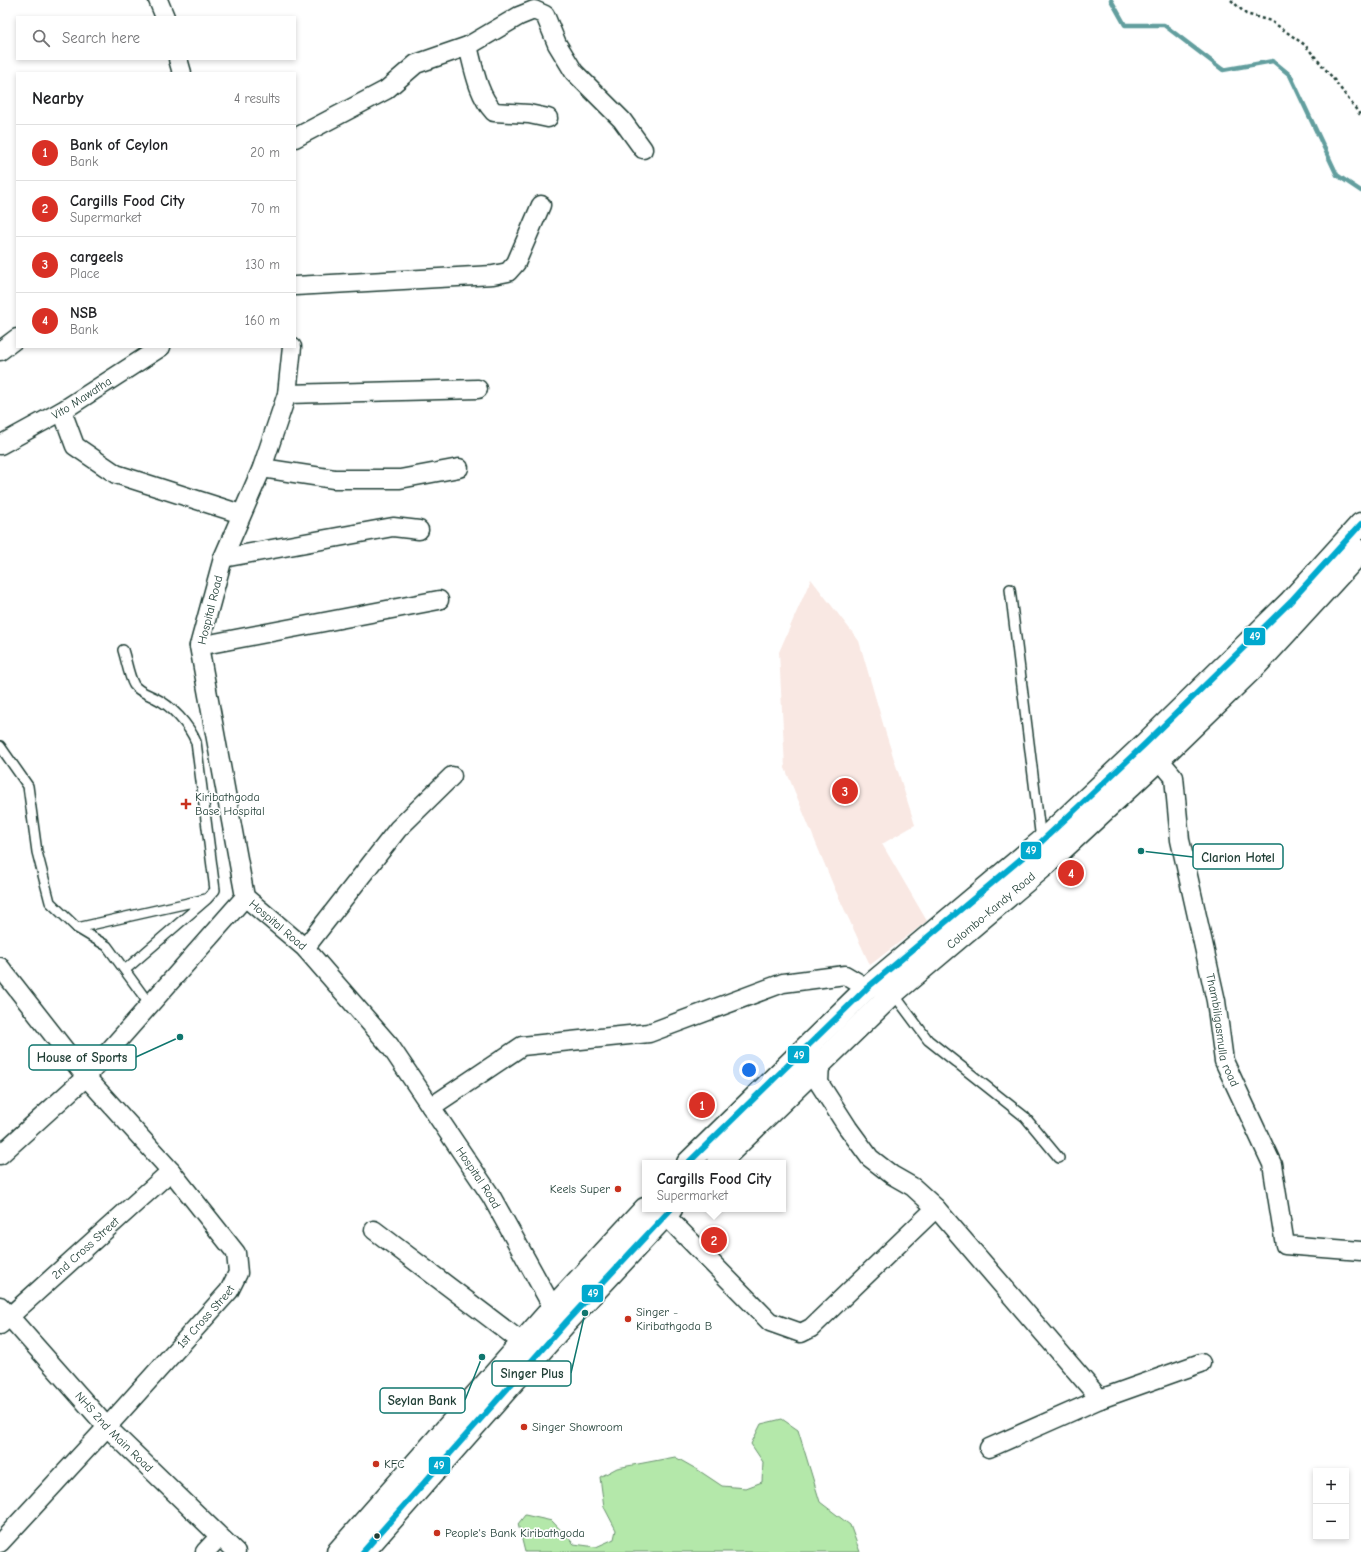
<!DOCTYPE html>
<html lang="en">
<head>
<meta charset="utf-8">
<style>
	:root { --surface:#fff; --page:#f6f6f6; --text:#202124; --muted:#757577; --line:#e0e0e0; --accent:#d93025 }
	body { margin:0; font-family:"Comic Neue",sans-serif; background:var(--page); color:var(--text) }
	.controls { position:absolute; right:12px; bottom:12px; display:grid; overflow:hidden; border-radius:0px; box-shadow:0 2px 6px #0003 }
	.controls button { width:36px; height:36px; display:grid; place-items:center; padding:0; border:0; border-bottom:1px solid var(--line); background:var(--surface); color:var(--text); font:20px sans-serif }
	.you { position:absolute; left:749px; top:1070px; width:14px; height:14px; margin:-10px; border:3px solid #fff; border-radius:50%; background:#1a73e8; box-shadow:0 0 0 6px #1a73e833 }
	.badge { display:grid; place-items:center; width:26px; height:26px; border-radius:50%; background:var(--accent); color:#fff; font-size:13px; font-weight:700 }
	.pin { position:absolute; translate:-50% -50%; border:2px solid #fff; box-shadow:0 1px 4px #0006 }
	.popup { position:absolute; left:642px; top:1160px; width:144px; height:52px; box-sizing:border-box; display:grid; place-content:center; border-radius:0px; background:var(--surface); filter:drop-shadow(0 1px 3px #0005); font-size:13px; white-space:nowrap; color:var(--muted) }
	.popup b { font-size:15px; color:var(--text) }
	.popup::after { content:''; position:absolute; left:50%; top:100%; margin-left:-8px; border:8px solid transparent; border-top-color:var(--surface) }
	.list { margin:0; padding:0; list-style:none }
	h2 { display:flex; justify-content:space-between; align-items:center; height:52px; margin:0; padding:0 16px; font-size:17px }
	h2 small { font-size:13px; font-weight:400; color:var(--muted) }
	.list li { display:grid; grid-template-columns:26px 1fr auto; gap:12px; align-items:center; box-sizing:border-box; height:56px; padding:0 16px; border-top:1px solid var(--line) }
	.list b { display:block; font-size:15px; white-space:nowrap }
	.list p { margin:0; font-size:13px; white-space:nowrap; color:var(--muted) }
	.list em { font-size:13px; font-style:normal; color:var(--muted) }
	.icon { flex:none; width:22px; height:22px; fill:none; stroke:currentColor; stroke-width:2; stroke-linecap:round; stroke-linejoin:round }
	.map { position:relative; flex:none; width:1361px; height:1552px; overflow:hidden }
	.search { position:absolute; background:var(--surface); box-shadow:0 2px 6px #0003; left:16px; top:16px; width:280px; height:44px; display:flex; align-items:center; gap:10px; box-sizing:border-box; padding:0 14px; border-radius:0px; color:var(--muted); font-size:15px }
	.panel { position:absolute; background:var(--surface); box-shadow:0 2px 6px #0003; left:16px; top:72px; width:280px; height:276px; border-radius:0px }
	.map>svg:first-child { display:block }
	.built { fill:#f9e8e3 }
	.green { fill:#b4e8aa; stroke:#6a926f }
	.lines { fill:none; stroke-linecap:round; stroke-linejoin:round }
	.stream { stroke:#629e9e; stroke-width:4.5 }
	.lane-casing { stroke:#1f3d34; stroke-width:12 }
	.street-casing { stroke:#1f3d34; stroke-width:21 }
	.highway-casing { stroke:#1f3d34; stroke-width:25 }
	.path { stroke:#1f3d34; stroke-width:2.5; stroke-dasharray:3 3; stroke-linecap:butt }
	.lane { stroke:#fff; stroke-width:9 }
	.street { stroke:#fff; stroke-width:18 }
	.highway { stroke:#fff; stroke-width:22 }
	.bus-1-casing { stroke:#fff; stroke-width:9 }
	.bus-1 { stroke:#00a9ce; stroke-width:6 }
	.poi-dot { fill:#c8321e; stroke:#fff; stroke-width:1.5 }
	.bus-dot { fill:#1f3d34; stroke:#fff; stroke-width:1.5 }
	.labels { text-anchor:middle; stroke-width:3.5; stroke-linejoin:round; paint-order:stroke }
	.street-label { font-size:12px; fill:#1f3d34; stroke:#fff }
	.poi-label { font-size:12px; fill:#1f3d34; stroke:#fff; text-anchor:start }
	.leader { fill:none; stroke:#0f766e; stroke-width:1.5 }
	.callout-dot { fill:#0f766e; stroke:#fff; stroke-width:1.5 }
	.callout { fill:#fff; stroke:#0f766e; stroke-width:1.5 }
	.callout-label { font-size:13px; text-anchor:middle; font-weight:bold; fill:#1f3d34 }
	.line-badge { stroke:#fff; stroke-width:1.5 }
	.badge-label { font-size:11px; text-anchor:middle; font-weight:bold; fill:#fff }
</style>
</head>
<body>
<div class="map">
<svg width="1361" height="1552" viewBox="0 0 1361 1552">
	<rect width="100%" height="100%" fill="#fff"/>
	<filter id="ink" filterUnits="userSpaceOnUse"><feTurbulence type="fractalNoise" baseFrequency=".025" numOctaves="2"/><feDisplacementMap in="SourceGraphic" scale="8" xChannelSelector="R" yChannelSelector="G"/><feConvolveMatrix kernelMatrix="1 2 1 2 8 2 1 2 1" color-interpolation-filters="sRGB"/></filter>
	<g filter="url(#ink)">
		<!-- built -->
		<polygon class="built" points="811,579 859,641 886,734 915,825 882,844 927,921 870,965 834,887 785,768 779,652"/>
		<!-- green -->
		<polygon class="green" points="782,1419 798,1430 820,1502 850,1525 860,1552 525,1552 518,1524 525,1515 552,1521 574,1544 596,1547 614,1539 616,1530 604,1507 600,1477 617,1468 675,1457 698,1470 722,1486 746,1488 762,1482 763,1462 751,1444 761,1424"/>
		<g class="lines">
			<!-- stream -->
			<polyline class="stream" points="1111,0 1125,25 1164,25 1223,70 1273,61 1290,75 1337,175 1361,191"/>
			<defs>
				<g id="lane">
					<polyline points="1010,589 1041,840"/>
					<path d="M 123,650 C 126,659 129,677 134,685 C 139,692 148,694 155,698 C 172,706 189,725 196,742 L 215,890 L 207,899 L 125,970"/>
					<polyline points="0,746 28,786 37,852 50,902 77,928 107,946 150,1005"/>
					<polyline points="77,928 206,899"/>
					<polyline points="893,993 928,1040 1025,1117 1059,1158"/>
				</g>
				<g id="street">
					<polyline points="158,0 165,17"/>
					<path d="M 468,46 C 474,69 478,95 494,112 L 529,114 L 548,118"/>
					<polyline points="178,59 182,73"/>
					<polyline points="295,138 386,90 416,64 468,46 519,16 534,10 545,15 557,44 574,72 622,120 643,149"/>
					<polyline points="295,286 493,275 508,272 516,263 541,205"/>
					<path id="s1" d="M 292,347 L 287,394 L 262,468 L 223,558 L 199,646 L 245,897 L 305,948 L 390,1046 L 491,1196 L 553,1308 L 563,1317"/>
					<polyline points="0,351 17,338"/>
					<polyline points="287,394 478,389"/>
					<polyline points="62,411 75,446 116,474 241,514"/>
					<path id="s2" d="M 0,445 L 62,411 L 161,347"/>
					<polyline points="262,468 334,479 400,479 459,468"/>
					<polyline points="223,558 393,527 419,530"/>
					<polyline points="199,646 439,600"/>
					<path id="s3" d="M 1150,749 L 1174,777 L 1180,840 L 1216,1001 L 1224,1061 L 1272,1164 L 1285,1245 L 1361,1251"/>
					<polyline points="305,948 398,829 452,776"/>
					<polyline points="0,967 86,1077 0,1155"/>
					<polyline points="817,1058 820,1062 819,1083 848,1128 870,1158 892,1175 913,1187 936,1208 1100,1399"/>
					<polyline points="431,1107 522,1046 649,1033 783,983 845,975 867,988"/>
					<polyline points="665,1215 770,1322 801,1333 811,1328 936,1208"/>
					<polyline points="374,1230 523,1343"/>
					<path id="s4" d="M 0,1306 L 107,1427 L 236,1552"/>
					<path id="s5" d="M 0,1325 L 171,1171"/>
					<polyline points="989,1448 1100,1399 1201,1363"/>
					<path id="s6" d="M 0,1543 L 107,1427 L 229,1291 L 238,1273 L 236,1253 L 171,1171 L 86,1077 L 245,897"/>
					<polyline points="205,1552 219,1537"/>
				</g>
				<g id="highway">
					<polyline points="688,1163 867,988 1041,842 1145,744 1291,601 1361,524"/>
					<path id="s7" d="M 718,1163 L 893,993 L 1046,864 L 1159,759 L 1257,664 L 1361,551"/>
					<polyline points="338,1552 553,1308 645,1209"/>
					<polyline points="363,1552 567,1321 671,1209"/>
				</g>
			</defs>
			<!-- lane casing -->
			<use href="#lane" class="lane-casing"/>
			<!-- street casing -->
			<use href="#street" class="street-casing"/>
			<!-- highway casing -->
			<use href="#highway" class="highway-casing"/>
			<!-- path -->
			<polyline class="path" points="1231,0 1246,14 1271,21 1305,45 1332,77 1361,116"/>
			<!-- lane -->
			<use href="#lane" class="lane"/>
			<!-- street -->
			<use href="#street" class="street"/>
			<!-- highway -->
			<use href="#highway" class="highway"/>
			<defs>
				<g id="bus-1">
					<polyline points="688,1163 867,988 1041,842 1145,744 1291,601 1361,524"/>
					<polyline points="363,1552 567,1321 671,1209"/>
				</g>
			</defs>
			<!-- bus-1 casing -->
			<use href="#bus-1" class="bus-1-casing"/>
			<!-- bus-1 -->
			<use href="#bus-1" class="bus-1"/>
		</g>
	</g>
	<!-- markers -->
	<g class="poi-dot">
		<path d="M184 798h4v4h4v4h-4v4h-4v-4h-4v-4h4z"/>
		<circle cx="618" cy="1189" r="4"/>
		<circle cx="628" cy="1319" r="4"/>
		<circle cx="524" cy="1427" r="4"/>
		<circle cx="376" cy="1464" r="4"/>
		<circle cx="437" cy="1533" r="4"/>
	</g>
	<circle class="bus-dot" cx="377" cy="1536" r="3.5"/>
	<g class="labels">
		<!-- street labels -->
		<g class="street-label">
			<text dy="4" stroke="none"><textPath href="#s2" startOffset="94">Vito Mawatha</textPath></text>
			<text transform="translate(210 610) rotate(-76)" y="4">Hospital Road</text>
			<text dy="4" stroke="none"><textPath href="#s7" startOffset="372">Colombo-Kandy Road</textPath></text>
			<text dy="4" stroke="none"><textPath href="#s1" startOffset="613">Hospital Road</textPath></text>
			<text dy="4" stroke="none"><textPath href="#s3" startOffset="295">Thambiligasmulla road</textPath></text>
			<text dy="4" stroke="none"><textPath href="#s1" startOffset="937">Hospital Road</textPath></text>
			<text dy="4" stroke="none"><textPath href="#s5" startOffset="115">2nd Cross Street</textPath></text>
			<text dy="4" stroke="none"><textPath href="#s6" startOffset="306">1st Cross Street</textPath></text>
			<text dy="4" stroke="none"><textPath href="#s4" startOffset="170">NHS 2nd Main Road</textPath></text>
		</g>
		<!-- poi labels -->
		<g class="poi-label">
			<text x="195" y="801">Kiribathgoda<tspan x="195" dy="14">Base Hospital</tspan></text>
			<text x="610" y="1193" text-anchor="end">Keels Super</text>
			<text x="636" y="1316">Singer -<tspan x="636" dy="14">Kiribathgoda B</tspan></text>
			<text x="532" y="1431">Singer Showroom</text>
			<text x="384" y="1468">KFC</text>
			<text x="445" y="1537">People's Bank Kiribathgoda</text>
		</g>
	</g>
	<!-- callouts -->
	<path class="leader" d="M1141 851L1193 857M180 1037L136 1057M585 1313L571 1373M482 1357L465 1400"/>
	<g class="callout-dot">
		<circle cx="1141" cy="851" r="4"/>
		<circle cx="180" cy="1037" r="4"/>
		<circle cx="585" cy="1313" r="4"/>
		<circle cx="482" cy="1357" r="4"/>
	</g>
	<g class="callout">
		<rect x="1193" y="844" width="90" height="25" rx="4"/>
		<rect x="29" y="1045" width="107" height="25" rx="4"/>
		<rect x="492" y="1361" width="79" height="25" rx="4"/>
		<rect x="380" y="1388" width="85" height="25" rx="4"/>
	</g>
	<g class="callout-label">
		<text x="1238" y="862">Clarion Hotel</text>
		<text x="82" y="1062">House of Sports</text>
		<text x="532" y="1378">Singer Plus</text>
		<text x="422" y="1405">Seylan Bank</text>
	</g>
	<g class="line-badge">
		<rect x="1243" y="627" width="23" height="19" rx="4" fill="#00a9ce"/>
		<rect x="1020" y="841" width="22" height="19" rx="4" fill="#00a9ce"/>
		<rect x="787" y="1045" width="23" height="19" rx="4" fill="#00a9ce"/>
		<rect x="581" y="1284" width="23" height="19" rx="4" fill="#00a9ce"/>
		<rect x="428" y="1456" width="23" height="19" rx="4" fill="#00a9ce"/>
	</g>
	<g class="badge-label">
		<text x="1255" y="640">49</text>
		<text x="1031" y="854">49</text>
		<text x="799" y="1059">49</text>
		<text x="593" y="1297">49</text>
		<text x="439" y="1469">49</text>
	</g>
</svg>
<div class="controls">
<button>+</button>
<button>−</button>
</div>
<div class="you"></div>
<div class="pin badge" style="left:702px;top:1105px">1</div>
<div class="pin badge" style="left:714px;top:1240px">2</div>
<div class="popup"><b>Cargills Food City</b>Supermarket</div>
<div class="pin badge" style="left:845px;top:791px">3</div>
<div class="pin badge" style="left:1071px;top:873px">4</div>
<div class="search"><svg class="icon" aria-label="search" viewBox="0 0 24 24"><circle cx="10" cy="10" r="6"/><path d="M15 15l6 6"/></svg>Search here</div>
<section class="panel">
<h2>Nearby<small>4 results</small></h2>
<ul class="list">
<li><span class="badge">1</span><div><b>Bank of Ceylon</b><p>Bank</p></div><em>20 m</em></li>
<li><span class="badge">2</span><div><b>Cargills Food City</b><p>Supermarket</p></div><em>70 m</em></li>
<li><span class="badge">3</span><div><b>cargeels</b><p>Place</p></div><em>130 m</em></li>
<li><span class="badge">4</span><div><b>NSB</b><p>Bank</p></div><em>160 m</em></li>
</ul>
</section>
</div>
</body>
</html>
